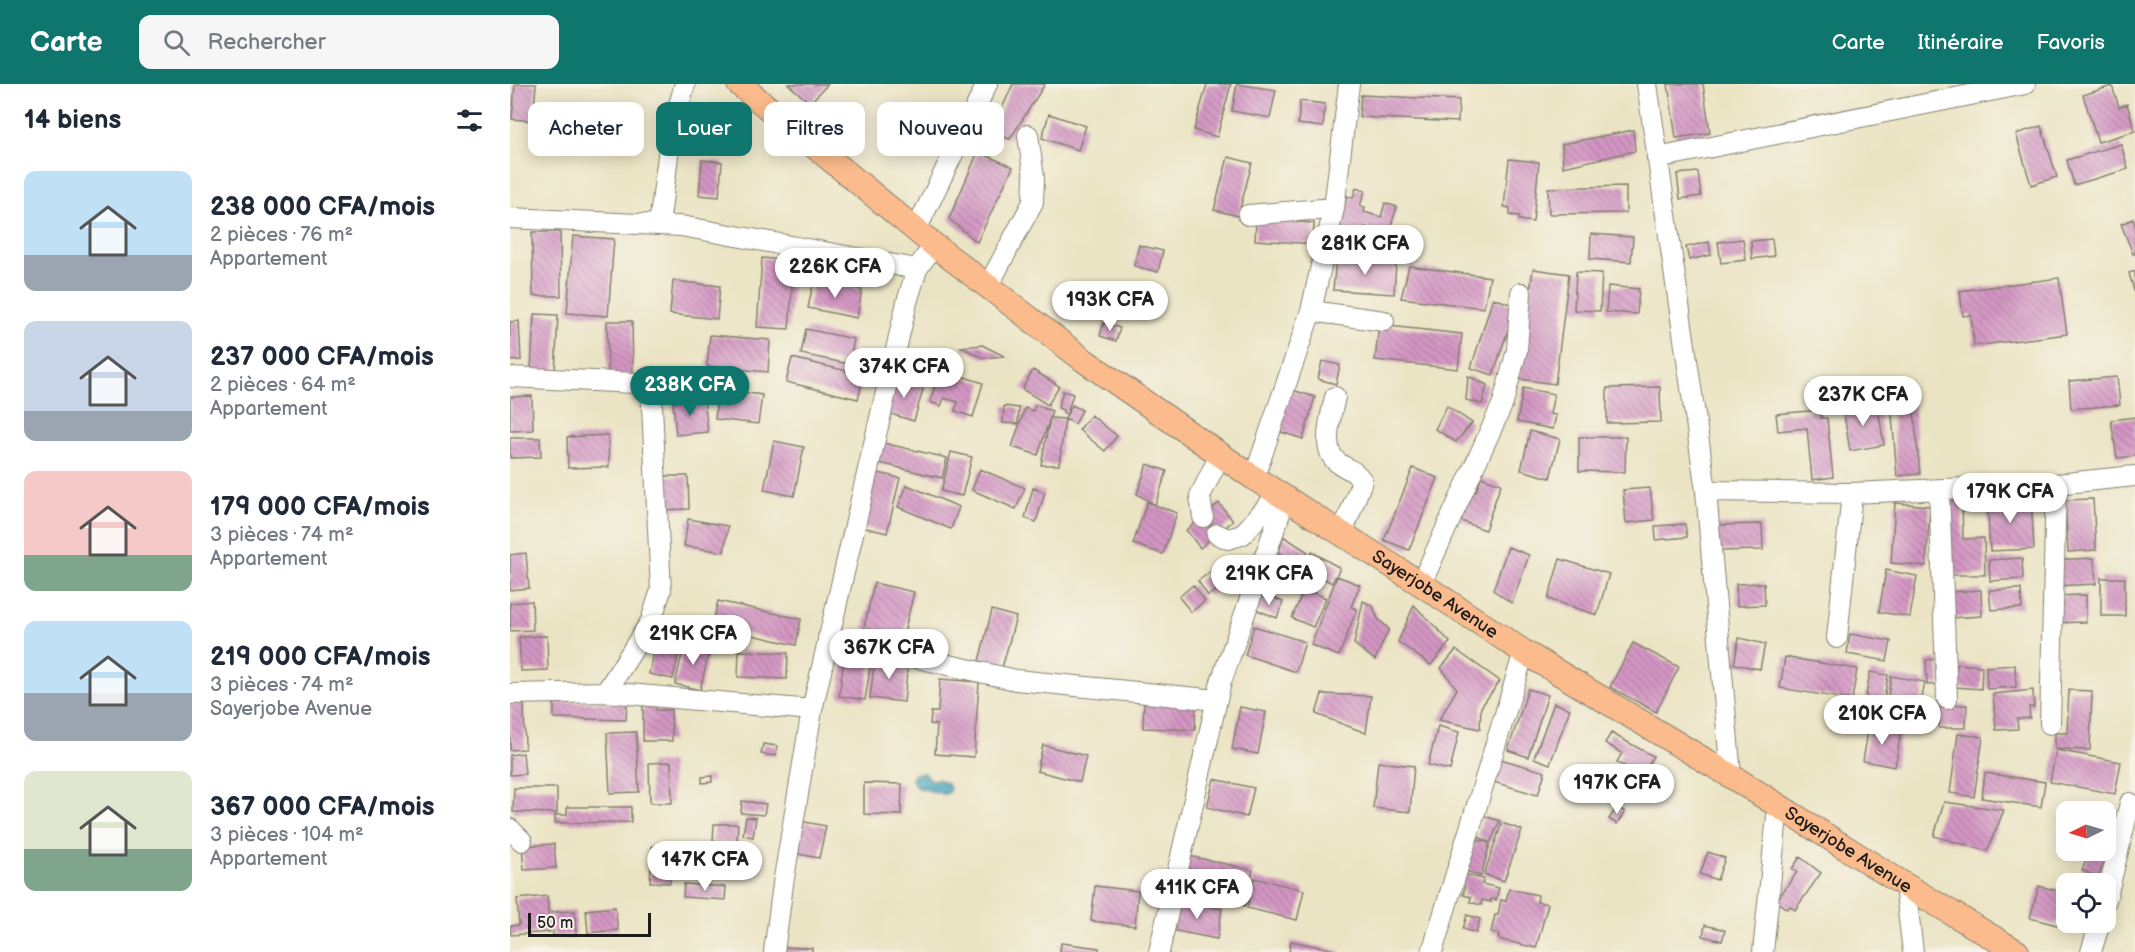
<!DOCTYPE html>
<html lang="fr">
<meta charset="utf-8">
<style>
:root{--surface:#fff;--page:#f6f6f7;--text:#1f2937;--muted:#747a83;--accent:#0f766e}
body{margin:0;font-family:"Balsamiq Sans",sans-serif;background:var(--page);color:var(--text);height:100vh;display:flex;flex-direction:column;font-size:22px;white-space:nowrap}
*{box-sizing:border-box;margin:0}
p{font-size:20px;color:var(--muted)}
.icon{flex:none;width:33px;height:33px;fill:none;stroke:currentColor;stroke-width:2;stroke-linecap:round;stroke-linejoin:round}
.map{position:relative;flex:1;overflow:hidden}
.drawer{display:flex;flex-direction:column;background:var(--surface);width:510px}
.drawer>*{flex:none}
.banner{position:absolute;left:18px;top:18px;width:570px;height:54px;display:flex;gap:12px}
.needle{width:39px;rotate:265deg}
.fabs{position:absolute;left:1546px;top:717px;display:grid;gap:12px}
.fabs a{display:grid;place-items:center;width:60px;height:60px;border-radius:12px;background:var(--surface);box-shadow:0 3px 15px #0003;font-size:30px}
.scale{position:absolute;left:18px;bottom:15px;width:123px;box-sizing:border-box;padding-left:6px;border:3px solid #1c1c1c;border-top:0;font-size:16px;line-height:21px;white-space:nowrap;color:#1c1c1c;-webkit-text-stroke:4px #f7f3e8;paint-order:stroke}
.price{position:absolute;translate:-50% -51px;padding:0 14px;border-radius:21px;background:#fff;color:#222;font-size:20px;line-height:39px;filter:drop-shadow(0 2px 3px #0008)}
.price::after{content:'';position:absolute;left:50%;top:36px;width:18px;height:14px;margin-left:-9px;background:inherit;clip-path:polygon(0 0,100% 0,50% 100%)}
.price.on{background:var(--accent);color:#fff}
ul{padding:0;list-style:none}
li{display:flex;align-items:center;gap:18px;height:150px;padding:0 24px}
li span{display:grid;place-items:center;flex:none;width:168px;height:120px;border-radius:12px;color:#555}
li>.icon{margin-inline-start:auto}
span .icon{width:72px;height:72px;fill:#fffc;stroke-width:1}
li b{font-size:26px}
h2{display:flex;justify-content:space-between;align-items:center;height:72px;padding:0 24px;font-size:26px}
.tag{padding:0 21px;border-radius:12px;background:var(--surface);box-shadow:0 3px 15px #0003;font-size:21px;line-height:54px}
.tag.on{background:var(--accent);color:#fff}
header{display:flex;align-items:center;gap:36px;box-sizing:border-box;height:84px;padding:0 30px;background:var(--accent);color:#fff}
header strong{font-size:28px}
nav{display:flex;gap:33px;margin-inline-start:auto;font-size:21px}
.search{width:420px;height:54px;background:var(--page);display:flex;align-items:center;gap:15px;box-sizing:border-box;padding:0 21px;border-radius:12px;color:var(--muted);font-size:22px}
main{display:flex;flex:1;min-height:0}
.map>svg:first-child{display:block}
.water{fill:url(#water-rules);stroke:#2e626e;stroke-width:1.5}
.building{fill:url(#building-back-hatch)}
.lines{fill:none;stroke-linecap:round;stroke-linejoin:round}
.minor-casing{stroke:#848070;stroke-width:22}
.major-casing{stroke:#848070;stroke-width:26}
.minor{stroke:#fff;stroke-width:20}
.major{stroke:#fbbb8c;stroke-width:24}
.labels{text-anchor:middle;dominant-baseline:central;stroke-width:6;stroke-linejoin:round;paint-order:stroke}
.street-label{font-size:18px;fill:#1c1c1c;stroke:#f7f3e8}
</style>
<header>
<strong>Carte</strong>
<div class="search"><svg class="icon" aria-label="search" viewBox="0 0 24 24"><circle cx="10" cy="10" r="6"/><path d="M15 15l6 6"/></svg>Rechercher</div>
<nav><a>Carte</a><a>Itinéraire</a><a>Favoris</a></nav>
</header>
<main>
<section class="drawer">
<h2>14 biens<svg class="icon" aria-label="filters" viewBox="0 0 24 24"><path d="M4 7h16M4 17h16"/><circle cx="9" cy="7" r="2"/><circle cx="15" cy="17" r="2"/></svg></h2>
<ul>
<li><span style="background:linear-gradient(#bfe0f5 70%,#9aa5b1 0)"><svg class="icon" aria-label="home" viewBox="0 0 24 24"><path d="M3 11l9-7 9 7M6 9v11h12V9"/></svg></span><div><b>238 000 CFA/mois</b><p>2 pièces · 76 m²</p><p>Appartement</p></div></li>
<li><span style="background:linear-gradient(#c9d6e8 75%,#9aa5b1 0)"><svg class="icon" aria-label="home" viewBox="0 0 24 24"><path d="M3 11l9-7 9 7M6 9v11h12V9"/></svg></span><div><b>237 000 CFA/mois</b><p>2 pièces · 64 m²</p><p>Appartement</p></div></li>
<li><span style="background:linear-gradient(#f6c9c9 70%,#7fa58c 0)"><svg class="icon" aria-label="home" viewBox="0 0 24 24"><path d="M3 11l9-7 9 7M6 9v11h12V9"/></svg></span><div><b>179 000 CFA/mois</b><p>3 pièces · 74 m²</p><p>Appartement</p></div></li>
<li><span style="background:linear-gradient(#bfe0f5 60%,#9aa5b1 0)"><svg class="icon" aria-label="home" viewBox="0 0 24 24"><path d="M3 11l9-7 9 7M6 9v11h12V9"/></svg></span><div><b>219 000 CFA/mois</b><p>3 pièces · 74 m²</p><p>Sayerjobe Avenue</p></div></li>
<li><span style="background:linear-gradient(#dfe7d0 65%,#7fa58c 0)"><svg class="icon" aria-label="home" viewBox="0 0 24 24"><path d="M3 11l9-7 9 7M6 9v11h12V9"/></svg></span><div><b>367 000 CFA/mois</b><p>3 pièces · 104 m²</p><p>Appartement</p></div></li>
</ul>
</section>
<div class="map">
<svg width="1625" height="868" viewBox="0 0 1625 868">
<defs>
<pattern id="water-rules" width="6" height="5" patternUnits="userSpaceOnUse" patternTransform="scale(1.5)"><rect width="6" height="5" fill="#40a7c1"/><path d="M0 2.5h6" fill="none" stroke="#35879c"/></pattern>
<pattern id="building-back-hatch" width="6" height="6" patternUnits="userSpaceOnUse" patternTransform="scale(1.5)"><rect width="6" height="6" fill="#d496c4"/><path d="M-1 5l2 2M0 0l6 6M5-1l2 2" fill="none" stroke="#ab7a9e"/></pattern>
</defs>
<rect width="100%" height="100%" fill="#f7f3e8"/>
<filter id="ink" filterUnits="userSpaceOnUse"><feTurbulence type="fractalNoise" baseFrequency=".0167" numOctaves="2"/><feDisplacementMap in="SourceGraphic" scale="12" xChannelSelector="R" yChannelSelector="G"/><feConvolveMatrix kernelMatrix="1 2 1 2 8 2 1 2 1" color-interpolation-filters="sRGB"/></filter>
<filter id="wash" filterUnits="userSpaceOnUse"><feTurbulence type="fractalNoise" baseFrequency=".008" numOctaves="4" result="noise"/><feDisplacementMap in="SourceGraphic" scale="24" xChannelSelector="R" yChannelSelector="G"/><feGaussianBlur stdDeviation="1.35" result="paint"/><feColorMatrix in="noise" values="0 0 0 0 0 0 0 0 0 0 0 0 0 0 0 0 0 1.4 0 .05"/><feComposite in="paint" operator="in"/></filter>
<g filter="url(#wash)">
<rect width="100%" height="100%" fill="#ebe4c4"/>
<path class="water" d="M 414,689 L 421,696 L 428,695 L 438,700 L 440,705 L 438,709 L 433,710 L 406,703 L 402,695 L 405,690 Z"/>
<g id="blocks">
<path class="building" d="M 5,0 L 26,0 L 23,37 L 2,35 Z
M 278,0 L 318,0 L 300,19 Z
M 503,0 L 535,0 L 500,55 L 481,49 Z
M 697,0 L 721,0 L 707,53 L 684,46 Z
M 727,0 L 766,6 L 760,34 L 722,27 Z
M 1158,0 L 1193,0 L 1200,49 L 1166,54 Z
M 1602,2 L 1609,23 L 1617,20 L 1625,47 L 1588,58 L 1573,11 Z
M 851,11 L 949,16 L 948,38 L 849,33 Z
M 790,17 L 815,20 L 813,43 L 788,40 Z
M 539,30 L 576,42 L 568,66 L 532,54 Z
M 1531,42 L 1547,93 L 1521,101 L 1506,50 Z
M 1123,46 L 1125,67 L 1053,83 L 1052,60 Z
M 1611,60 L 1618,85 L 1564,101 L 1557,76 Z
M 468,68 L 503,83 L 467,158 L 439,135 Z
M 718,73 L 742,79 L 728,132 L 704,126 Z
M 999,75 L 1029,78 L 1023,138 L 1009,136 L 1009,132 L 1000,131 L 1000,124 L 994,123 Z
M 192,76 L 212,78 L 209,113 L 189,111 Z
M 1188,88 L 1191,112 L 1170,115 L 1167,90 Z
M 1116,102 L 1116,129 L 1039,130 L 1038,104 Z
M 846,104 L 855,107 L 850,122 L 855,123 L 854,128 L 871,133 L 875,119 L 887,123 L 878,151 L 855,143 L 852,153 L 826,144 L 837,112 L 843,114 Z
M 746,135 L 804,139 L 803,160 L 745,156 Z
M 1623,135 L 1625,141 L 1625,170 L 1623,170 L 1611,140 Z
M 22,148 L 50,148 L 51,212 L 23,212 Z
M 1081,150 L 1123,153 L 1121,178 L 1080,175 Z
M 63,152 L 104,155 L 98,232 L 57,229 Z
M 1233,155 L 1236,176 L 1211,179 L 1208,158 Z
M 1262,155 L 1264,172 L 1242,175 L 1241,157 Z
M 1199,158 L 1201,171 L 1179,176 L 1176,163 Z
M 629,161 L 653,167 L 648,188 L 624,182 Z
M 252,174 L 284,177 L 279,245 L 247,243 Z
M 826,174 L 886,179 L 884,210 L 823,206 Z
M 899,182 L 980,193 L 974,224 L 891,214 Z
M 1023,185 L 1059,190 L 1045,300 L 1009,295 Z
M 1625,187 L 1625,207 L 1624,207 L 1619,189 Z
M 1066,188 L 1092,189 L 1090,227 L 1064,226 Z
M 1549,194 L 1557,250 L 1464,262 L 1461,231 L 1453,232 L 1450,207 Z
M 304,196 L 352,206 L 347,234 L 298,224 Z
M 163,197 L 210,202 L 207,235 L 160,230 Z
M 1098,202 L 1129,205 L 1127,230 L 1096,228 Z
M 983,214 L 1006,222 L 983,291 L 961,284 Z
M 24,230 L 48,231 L 45,288 L 21,286 Z
M 9,237 L 11,276 L 0,277 L 0,238 Z
M 97,237 L 122,237 L 123,291 L 98,292 Z
M 594,239 L 610,244 L 606,257 L 590,252 Z
M 869,241 L 952,250 L 948,285 L 865,276 Z
M 296,245 L 344,255 L 339,280 L 291,270 Z
M 200,251 L 260,256 L 258,288 L 197,282 Z
M 472,261 L 494,272 L 473,274 L 451,263 Z
M 282,274 L 354,291 L 348,315 L 276,298 Z
M 812,277 L 830,281 L 826,300 L 808,295 Z
M 430,285 L 473,299 L 463,333 L 445,327 L 448,318 L 434,314 L 431,322 L 420,318 Z
M 523,286 L 549,302 L 538,321 L 512,305 Z
M 958,292 L 977,301 L 972,320 L 956,316 Z
M 384,293 L 414,302 L 404,337 L 374,328 Z
M 1607,293 L 1610,321 L 1561,325 L 1559,297 Z
M 1150,303 L 1151,338 L 1097,339 L 1097,304 Z
M 1013,304 L 1044,310 L 1040,330 L 1046,331 L 1043,345 L 1007,338 Z
M 208,305 L 252,311 L 248,340 L 205,335 Z
M 779,305 L 805,313 L 793,355 L 768,347 Z
M 553,307 L 563,310 L 557,330 L 553,329 L 553,326 L 548,324 Z
M 22,312 L 23,346 L 0,347 L 0,313 Z
M 194,315 L 198,348 L 166,351 L 163,318 Z
M 1403,317 L 1410,390 L 1387,392 L 1381,319 Z
M 1367,319 L 1374,361 L 1340,367 L 1333,324 Z
M 525,321 L 542,327 L 540,334 L 555,335 L 549,381 L 531,381 L 540,334 L 528,371 L 502,363 L 515,324 L 523,327 Z
M 562,321 L 572,326 L 565,340 L 555,335 Z
M 494,322 L 509,324 L 508,340 L 493,339 Z
M 937,322 L 962,339 L 946,358 L 925,345 Z
M 1310,326 L 1311,334 L 1317,334 L 1323,393 L 1302,396 L 1297,344 L 1268,347 L 1266,330 Z
M 581,331 L 607,352 L 595,367 L 569,346 Z
M 1625,333 L 1625,372 L 1607,374 L 1601,336 Z
M 1020,347 L 1050,355 L 1040,394 L 1011,386 Z
M 98,351 L 99,383 L 58,384 L 57,353 Z
M 1069,353 L 1116,353 L 1115,388 L 1069,387 Z
M 0,354 L 30,354 L 31,373 L 0,374 Z
M 264,357 L 294,363 L 284,412 L 254,406 Z
M 365,357 L 437,374 L 432,394 L 361,377 Z
M 441,368 L 462,373 L 452,412 L 431,407 Z
M 637,380 L 657,387 L 645,421 L 627,410 Z
M 903,384 L 928,394 L 899,466 L 874,456 Z
M 470,385 L 515,404 L 506,425 L 462,406 Z
M 364,388 L 390,394 L 377,449 L 352,443 Z
M 151,392 L 178,392 L 179,425 L 152,426 Z
M 971,393 L 991,400 L 975,446 L 946,435 L 956,405 L 966,408 Z
M 397,401 L 449,423 L 441,445 L 388,423 Z
M 523,404 L 535,408 L 526,438 L 515,434 Z
M 1140,404 L 1144,436 L 1116,439 L 1113,406 Z
M 1521,412 L 1524,465 L 1480,467 L 1477,414 Z
M 1583,415 L 1586,466 L 1558,468 L 1555,416 Z
M 1452,416 L 1453,455 L 1474,454 L 1475,491 L 1434,491 L 1433,417 Z
M 637,418 L 667,429 L 653,470 L 623,460 Z
M 709,419 L 723,437 L 690,464 L 676,446 Z
M 1385,419 L 1420,422 L 1416,482 L 1381,479 Z
M 178,435 L 218,442 L 214,468 L 174,462 Z
M 1175,440 L 1177,453 L 1146,456 L 1145,442 Z
M 1252,440 L 1253,466 L 1206,467 L 1205,441 Z
M 773,452 L 798,468 L 789,482 L 769,469 Z
M 998,463 L 1019,471 L 1002,519 L 983,506 Z
M 802,468 L 830,484 L 822,499 L 793,484 Z
M 16,469 L 19,504 L 0,506 L 0,471 Z
M 765,471 L 782,478 L 771,510 L 754,504 Z
M 719,474 L 730,489 L 698,512 L 688,497 Z
M 1512,474 L 1513,495 L 1480,497 L 1479,476 Z
M 1584,474 L 1586,500 L 1545,502 L 1543,476 Z
M 1050,475 L 1099,490 L 1087,531 L 1038,515 Z
M 1376,486 L 1407,492 L 1400,533 L 1369,528 Z
M 827,492 L 850,501 L 841,523 L 847,525 L 829,572 L 801,561 Z
M 1591,494 L 1615,494 L 1615,532 L 1591,532 Z
M 364,499 L 404,508 L 393,553 L 354,544 Z
M 1254,499 L 1255,521 L 1227,522 L 1226,500 Z
M 683,501 L 695,517 L 681,528 L 669,513 Z
M 794,505 L 816,514 L 803,543 L 782,534 Z
M 1511,505 L 1512,524 L 1481,526 L 1479,506 Z
M 1471,506 L 1472,532 L 1440,534 L 1438,508 Z
M 752,509 L 773,518 L 767,534 L 745,525 Z
M 1576,511 L 1576,538 L 1541,539 L 1540,512 Z
M 22,517 L 23,546 L 0,547 L 0,519 Z
M 208,517 L 291,535 L 286,561 L 202,542 Z
M 853,517 L 863,522 L 868,535 L 879,545 L 865,576 L 844,560 Z
M 904,521 L 940,558 L 921,581 L 888,558 Z
M 482,526 L 506,533 L 492,584 L 469,577 Z
M 744,542 L 795,558 L 786,588 L 735,571 Z
M 1340,550 L 1381,557 L 1377,577 L 1337,570 Z
M 37,552 L 38,586 L 11,587 L 9,553 Z
M 146,552 L 171,558 L 163,595 L 139,590 Z
M 1229,554 L 1255,560 L 1250,585 L 1224,580 Z
M 175,558 L 200,564 L 190,606 L 165,600 Z
M 1123,559 L 1169,583 L 1146,628 L 1100,603 Z
M 946,566 L 990,597 L 971,623 L 970,645 L 929,636 L 947,605 L 931,584 Z
M 229,567 L 278,569 L 277,595 L 228,593 Z
M 1275,573 L 1347,585 L 1342,616 L 1270,604 Z
M 334,574 L 361,578 L 355,616 L 329,612 Z
M 365,575 L 398,578 L 394,618 L 360,614 Z
M 1428,575 L 1430,600 L 1417,601 L 1416,576 Z
M 1447,580 L 1472,582 L 1471,605 L 1445,603 Z
M 1505,581 L 1506,603 L 1477,605 L 1476,583 Z
M 1360,588 L 1378,591 L 1373,621 L 1355,618 Z
M 1381,592 L 1415,598 L 1411,619 L 1378,613 Z
M 430,595 L 469,598 L 464,673 L 425,670 L 427,641 L 420,640 L 421,628 L 428,628 Z
M 1018,605 L 1038,611 L 1018,673 L 998,666 Z
M 1523,606 L 1524,623 L 1519,623 L 1520,634 L 1507,635 L 1508,645 L 1486,646 L 1483,610 Z
M 1559,606 L 1582,607 L 1580,666 L 1545,665 L 1545,649 L 1557,649 Z
M 812,610 L 861,612 L 856,649 L 806,630 Z
M 634,616 L 686,618 L 685,646 L 633,644 Z
M 44,617 L 117,619 L 116,636 L 44,634 Z
M 146,617 L 146,626 L 161,626 L 162,657 L 133,657 L 133,618 Z
M 14,619 L 15,665 L 0,666 L 0,620 Z
M 1044,619 L 1060,625 L 1040,680 L 1024,674 Z
M 1430,620 L 1457,621 L 1456,644 L 1429,644 Z
M 730,623 L 756,628 L 748,670 L 722,665 Z
M 1390,625 L 1409,626 L 1407,638 L 1389,636 Z
M 928,642 L 949,648 L 940,686 L 918,681 Z
M 1359,642 L 1391,647 L 1385,683 L 1353,677 Z
M 126,648 L 129,708 L 100,709 L 97,649 Z
M 1101,649 L 1143,672 L 1128,699 L 1112,690 L 1116,683 L 1107,678 L 1112,669 L 1095,659 Z
M 1448,650 L 1473,653 L 1464,713 L 1440,709 Z
M 253,660 L 267,662 L 266,672 L 251,670 Z
M 533,661 L 576,672 L 570,698 L 527,687 Z
M 1546,666 L 1611,678 L 1605,710 L 1540,698 Z
M 13,669 L 15,690 L 0,691 L 0,671 Z
M 987,674 L 1035,688 L 1028,711 L 980,697 Z
M 161,678 L 162,719 L 140,719 L 139,679 Z
M 868,678 L 904,682 L 900,728 L 863,724 Z
M 1108,689 L 1117,696 L 1110,715 L 1093,709 Z
M 1475,689 L 1535,698 L 1531,723 L 1472,714 Z
M 202,692 L 202,698 L 192,699 L 192,693 Z
M 704,695 L 744,704 L 737,733 L 697,723 Z
M 354,699 L 392,700 L 391,731 L 354,730 Z
M 4,704 L 47,704 L 47,729 L 3,728 Z
M 232,717 L 256,720 L 254,731 L 231,729 Z
M 1434,718 L 1494,726 L 1477,767 L 1424,752 Z
M 57,723 L 121,723 L 121,738 L 45,739 L 45,731 L 57,731 Z
M 1107,723 L 1115,728 L 1107,740 L 1099,735 Z
M 974,732 L 990,737 L 980,759 L 967,752 Z
M 236,733 L 246,734 L 243,753 L 233,751 Z
M 285,736 L 316,742 L 309,774 L 278,768 Z
M 992,739 L 1012,746 L 994,797 L 974,790 Z
M 204,740 L 228,740 L 227,758 L 203,758 Z
M 961,754 L 980,759 L 971,792 L 952,786 Z
M 44,760 L 46,784 L 14,786 L 12,762 Z
M 142,762 L 161,763 L 160,799 L 140,798 Z
M 1596,764 L 1600,764 L 1588,793 L 1572,786 L 1581,766 L 1596,766 Z
M 1198,768 L 1215,774 L 1207,796 L 1190,790 Z
M 679,772 L 743,786 L 735,822 L 670,807 Z
M 1290,773 L 1311,789 L 1285,826 L 1280,822 L 1277,825 L 1266,817 L 1287,788 L 1282,785 Z
M 953,790 L 974,795 L 972,800 L 989,804 L 986,816 L 981,815 L 981,818 L 972,816 L 971,821 L 960,818 L 961,813 L 953,811 L 955,803 L 950,802 Z
M 744,794 L 794,806 L 787,836 L 737,824 Z
M 174,800 L 216,803 L 215,816 L 173,813 Z
M 585,802 L 628,807 L 625,842 L 581,837 Z
M 1529,802 L 1557,809 L 1547,841 L 1520,834 Z
M 999,805 L 1028,811 L 1027,818 L 1038,820 L 1026,864 L 988,855 L 989,850 L 981,848 L 985,831 L 988,831 L 991,816 L 996,817 Z
M 37,812 L 40,848 L 1,851 L 0,842 L 9,841 L 7,815 Z
M 667,816 L 712,825 L 707,855 L 661,846 Z
M 105,823 L 108,846 L 78,849 L 76,826 Z
M 65,827 L 66,851 L 43,852 L 42,828 Z
M 957,831 L 970,835 L 966,849 L 953,845 Z
M 1195,841 L 1215,846 L 1212,857 L 1193,852 Z
M 781,857 L 831,867 L 831,868 L 779,868 Z
M 551,859 L 589,864 L 589,868 L 550,868 Z
M 267,863 L 302,864 L 302,868 L 267,868 Z"/>
</g>
</g>
<g filter="url(#ink)">
<use href="#blocks" fill-opacity="0" stroke="#848070" stroke-width="1.5"/>
<g class="lines">
<defs>
<path id="minor" d="M 1137,0 L 1196,407 L 1221,692
M 1147,74 L 1515,0
M 738,131 L 824,124
M 0,134 L 171,142 L 407,185
M 149,141 L 161,49 L 175,0
M 406,146 L 477,0
M 478,202 L 523,118 L 524,94 L 518,51
M 801,227 L 874,237
M 0,293 L 187,302
M 825,313 C 821,332 809,368 830,380 C 839,386 846,387 852,397 L 832,450
M 744,394 L 801,227 L 824,124 L 839,0
M 1429,405 L 1437,615
M 1196,407 L 1342,409 L 1546,400 L 1625,392
M 693,433 L 690,412 L 710,371
M 707,450 L 718,455 L 732,451 L 768,410
M 911,500 L 993,319 L 1007,266 L 1011,209
M 318,554 L 506,596 L 707,616
M 1327,554 L 1342,409
M 96,608 L 141,537 L 151,506 L 141,301
M 0,610 L 96,608 L 302,626
M 1540,640 L 1546,400
M 0,745 L 12,757
M 1395,801 L 1403,868
M 1596,816 L 1620,719
M 264,868 L 273,800 L 302,626 L 397,218 L 407,185 L 424,161
M 649,868 L 711,598 L 775,415
M 922,868 L 1014,568
M 1253,868 L 1268,722
M 1581,868 L 1590,838"/>
<g id="major">
<path id="s1" d="M 229,0 L 424,161 L 575,277 L 744,394 L 911,500 L 1014,568 L 1221,692 L 1395,801 L 1507,868"/>
</g>
</defs>
<use href="#minor" class="minor-casing"/>
<use href="#major" class="major-casing"/>
<use href="#minor" class="minor"/>
<use href="#major" class="major"/>
</g>
</g>
<g class="labels">
<g class="street-label">
<text stroke="none"><textPath href="#s1" startOffset="864">Sayerjobe Avenue</textPath></text>
<text stroke="none"><textPath href="#s1" startOffset="1350">Sayerjobe Avenue</textPath></text>
</g>
</g>
</svg>
<div class="fabs">
<a><svg class="needle" viewBox="-14 -14 28 28"><path d="M0-13l5 13h-10z" fill="#e53935"/><path d="M0 13l5-13h-10z" fill="#747a83"/></svg></a>
<a><svg class="icon" aria-label="locate" viewBox="0 0 24 24"><circle cx="12" cy="12" r="6"/><path d="M12 2v4M12 18v4M2 12h4M18 12h4"/></svg></a>
</div>
<div class="scale">50 m</div>
<b class="price" style="left:855px;top:192px">281K CFA</b>
<b class="price" style="left:325px;top:215px">226K CFA</b>
<b class="price" style="left:600px;top:248px">193K CFA</b>
<b class="price" style="left:394px;top:315px">374K CFA</b>
<b class="price on" style="left:180px;top:333px">238K CFA</b>
<b class="price" style="left:1353px;top:343px">237K CFA</b>
<b class="price" style="left:1500px;top:440px">179K CFA</b>
<b class="price" style="left:759px;top:522px">219K CFA</b>
<b class="price" style="left:183px;top:582px">219K CFA</b>
<b class="price" style="left:379px;top:596px">367K CFA</b>
<b class="price" style="left:1372px;top:662px">210K CFA</b>
<b class="price" style="left:1107px;top:731px">197K CFA</b>
<b class="price" style="left:195px;top:808px">147K CFA</b>
<b class="price" style="left:687px;top:836px">411K CFA</b>
<div class="banner">
<a class="tag">Acheter</a>
<a class="tag on">Louer</a>
<a class="tag">Filtres</a>
<a class="tag">Nouveau</a>
</div>
</div>
</main>
